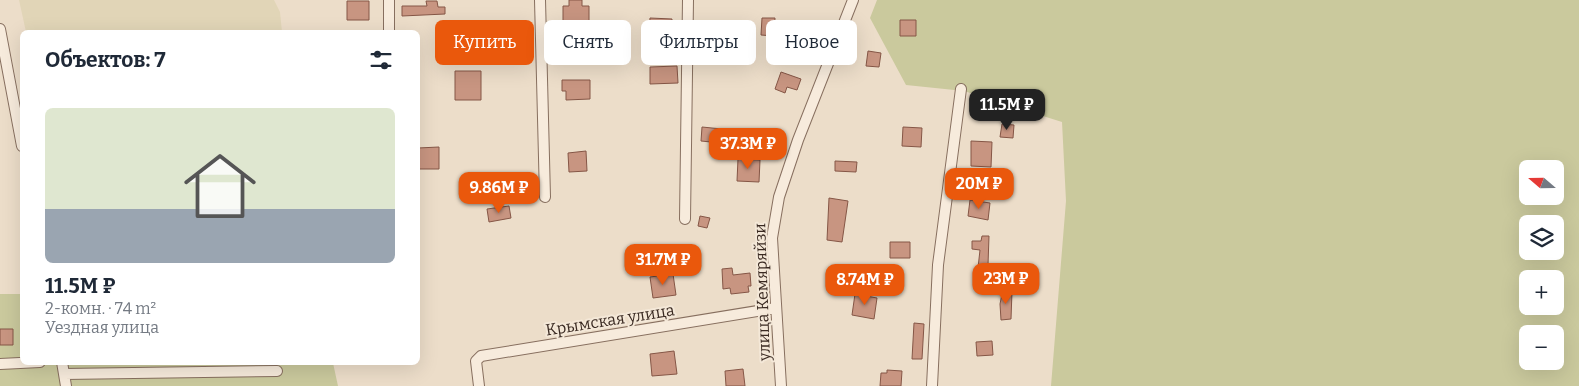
<!DOCTYPE html>
<html lang="ru">
<meta charset="utf-8">
<style>
:root{--surface:#fff;--page:#f2f2f3;--text:#1f2937;--muted:#747a83;--line:#e0e1e3;--accent:#ea580c}
body{margin:0;font-family:Bitter,serif;background:var(--page);color:var(--text);height:100vh;display:flex;flex-direction:column;font-size:19px;white-space:nowrap}
*{box-sizing:border-box;margin:0}
p{font-size:16px;color:var(--muted)}
.icon{flex:none;width:28px;height:28px;fill:none;stroke:currentColor;stroke-width:2;stroke-linecap:round;stroke-linejoin:round}
.map{position:relative;flex:1;overflow:hidden}
.details{position:absolute;left:20px;top:30px;width:400px;height:335px;display:flex;flex-direction:column;background:var(--surface);border-radius:8px;box-shadow:0 5px 20px #0002}
.details>*{flex:none}
.guide{position:absolute;left:435px;top:20px;width:475px;height:45px;display:flex;gap:10px}
.needle{width:32px;rotate:290deg}
.buttons{position:absolute;left:1519px;top:160px;display:grid;gap:10px}
.buttons a{display:grid;place-items:center;width:45px;height:45px;border-radius:8px;background:var(--surface);box-shadow:0 5px 20px #0002;font-size:25px}
.price{position:absolute;translate:-50% -42px;padding:0 11px;border-radius:10px;background:var(--accent);color:#fff;font-size:16px;line-height:32px;filter:drop-shadow(0 1px 2px #0008)}
.price::after{content:'';position:absolute;left:50%;top:30px;width:15px;height:11px;margin-left:-8px;background:inherit;clip-path:polygon(0 0,100% 0,50% 100%)}
.price.active{background:#222;color:#fff}
ul{padding:0;list-style:none}
li{display:grid;align-content:center;gap:10px;height:265px;padding:0 25px}
li+li{border-top:1px solid var(--line)}
li span{display:grid;place-items:center;height:155px;border-radius:8px;color:#555}
li>.icon{margin-inline-start:auto}
span .icon{width:90px;height:90px;fill:#fffc;stroke-width:1}
li b{font-size:21px}
h2{display:flex;justify-content:space-between;align-items:center;height:60px;padding:0 25px;font-size:21px}
.chip{padding:0 18px;border-radius:8px;background:var(--surface);box-shadow:0 5px 20px #0002;font-size:18px;line-height:45px}
.chip.active{background:var(--accent);color:#fff}
.map>svg:first-child{display:block}
.farmland{fill:#e1d5b7}
.green{fill:#cac99d;fill-rule:evenodd}
.building{fill:#c89581;stroke:#855646}
.lines{fill:none;stroke-linecap:round;stroke-linejoin:round}
.street-casing{stroke:#876f5f;stroke-width:12}
.street{stroke:#f7ebdc;stroke-width:10}
.labels{text-anchor:middle;dominant-baseline:central;stroke-width:4;stroke-linejoin:round;paint-order:stroke}
.street-label{font-size:16px;fill:#392921;stroke:#f4e8d8}
</style>
<div class="map">
<svg width="1579" height="386" viewBox="0 0 1579 386">
<rect width="100%" height="100%" fill="#ecddc9"/>
<path class="farmland" d="M 19,0 L 274,0 L 280,12 L 282,32 L 26,32 Z"/>
<path class="green" d="M 877,0 L 1579,0 L 1579,386 L 1051,386 L 1066,201 L 1062,122 L 964,91 L 906,85 L 870,18 ZM 1528,169 L 1555,169 L 1555,196 L 1528,196 ZM 1528,224 L 1555,224 L 1555,251 L 1528,251 ZM 1528,279 L 1555,279 L 1555,306 L 1528,306 ZM 1528,334 L 1555,334 L 1555,361 L 1528,361 Z
M 0,294 L 22,294 L 22,362 L 333,363 L 338,386 L 0,386 Z"/>
<path class="building" d="M 569,0 L 582,0 L 582,6 L 589,6 L 589,36 L 563,37 L 563,6 L 569,6 Z
M 347,1 L 369,1 L 369,20 L 347,20 Z
M 426,1 L 437,1 L 438,7 L 445,7 L 445,14 L 402,16 L 402,6 L 427,6 Z
M 650,18 L 672,19 L 671,35 L 649,34 Z
M 762,18 L 775,18 L 774,36 L 761,35 Z
M 900,20 L 916,20 L 916,36 L 900,36 Z
M 807,22 L 826,24 L 825,35 L 806,33 Z
M 721,27 L 746,28 L 745,43 L 720,41 Z
M 551,33 L 563,33 L 563,49 L 551,49 Z
M 788,43 L 807,45 L 805,63 L 787,61 Z
M 868,51 L 881,53 L 879,67 L 866,66 Z
M 677,66 L 678,83 L 650,84 L 650,67 Z
M 455,71 L 481,71 L 481,100 L 455,100 Z
M 781,72 L 801,79 L 797,90 L 787,87 L 785,93 L 775,89 Z
M 562,80 L 590,80 L 590,99 L 566,100 L 566,91 L 562,91 Z
M 1002,124 L 1014,125 L 1013,138 L 1000,137 Z
M 702,127 L 722,129 L 721,143 L 701,141 Z
M 903,127 L 922,128 L 921,147 L 902,146 Z
M 971,141 L 992,142 L 991,167 L 971,166 Z
M 439,147 L 439,169 L 418,169 L 418,148 Z
M 586,151 L 587,171 L 569,172 L 568,153 Z
M 738,159 L 760,160 L 759,182 L 737,181 Z
M 835,161 L 857,162 L 856,172 L 835,171 Z
M 1001,181 L 1011,182 L 1009,192 L 1000,190 Z
M 829,198 L 848,201 L 842,242 L 827,240 Z
M 970,200 L 990,203 L 988,220 L 968,216 Z
M 509,206 L 511,218 L 489,222 L 487,209 Z
M 700,216 L 710,218 L 707,228 L 698,226 Z
M 982,236 L 989,236 L 988,265 L 993,266 L 992,279 L 977,277 L 980,250 L 972,249 L 972,241 L 981,241 Z
M 890,242 L 910,242 L 910,258 L 890,258 Z
M 732,268 L 733,275 L 750,273 L 751,286 L 748,286 L 749,292 L 731,294 L 730,288 L 723,289 L 722,269 Z
M 673,274 L 676,295 L 653,298 L 650,277 Z
M 1003,289 L 1012,291 L 1011,319 L 1001,320 L 1000,304 Z
M 855,294 L 877,298 L 874,319 L 852,315 Z
M 914,323 L 924,324 L 922,359 L 912,359 Z
M 0,329 L 13,329 L 13,345 L 0,345 Z
M 992,341 L 993,355 L 977,356 L 976,342 Z
M 674,351 L 677,374 L 652,376 L 650,354 Z
M 743,369 L 745,386 L 726,386 L 725,371 Z
M 887,370 L 902,371 L 901,386 L 880,386 L 881,373 L 887,373 Z"/>
<g class="lines">
<defs>
<path id="street" d="M 540,0 L 545,197
M 0,29 L 22,146
M 389,32 L 389,0
M 685,219 L 688,0
M 62,362 L 66,386
M 0,364 L 40,362
M 64,374 L 277,371
M 479,386 L 476,361 L 481,356 L 776,308
M 781,386 L 772,238 L 779,197 L 798,140 L 853,0
M 932,386 L 938,265 L 961,89"/>
</defs>
<use href="#street" class="street-casing"/>
<use href="#street" class="street"/>
</g>
<g class="labels">
<g class="street-label">
<text transform="translate(762 292) rotate(-92)">улица Кемяряйзи</text>
<text transform="translate(610 320) rotate(-9)">Крымская улица</text>
</g>
</g>
</svg>
<div class="buttons">
<a><svg class="needle" viewBox="-14 -14 28 28"><path d="M0-13l5 13h-10z" fill="#e53935"/><path d="M0 13l5-13h-10z" fill="#747a83"/></svg></a>
<a><svg class="icon" aria-label="layers" viewBox="0 0 24 24"><path d="M12 4l9 5-9 5-9-5zM3 14l9 5 9-5"/></svg></a>
<a>+</a>
<a>−</a>
</div>
<b class="price active" style="left:1007px;top:131px">11.5M ₽</b>
<b class="price" style="left:748px;top:170px">37.3M ₽</b>
<b class="price" style="left:979px;top:210px">20M ₽</b>
<b class="price" style="left:499px;top:214px">9.86M ₽</b>
<b class="price" style="left:663px;top:286px">31.7M ₽</b>
<b class="price" style="left:1006px;top:305px">23M ₽</b>
<b class="price" style="left:865px;top:306px">8.74M ₽</b>
<div class="guide">
<a class="chip active">Купить</a>
<a class="chip">Снять</a>
<a class="chip">Фильтры</a>
<a class="chip">Новое</a>
</div>
<section class="details">
<h2>Объектов: 7<svg class="icon" aria-label="filters" viewBox="0 0 24 24"><path d="M4 7h16M4 17h16"/><circle cx="9" cy="7" r="2"/><circle cx="15" cy="17" r="2"/></svg></h2>
<ul>
<li><span style="background:linear-gradient(#dfe7d0 65%,#9aa5b1 0)"><svg class="icon" aria-label="home" viewBox="0 0 24 24"><path d="M3 11l9-7 9 7M6 9v11h12V9"/></svg></span><div><b>11.5M ₽</b><p>2-комн. · 74 m²</p><p>Уездная улица</p></div></li>
</ul>
</section>
</div>
